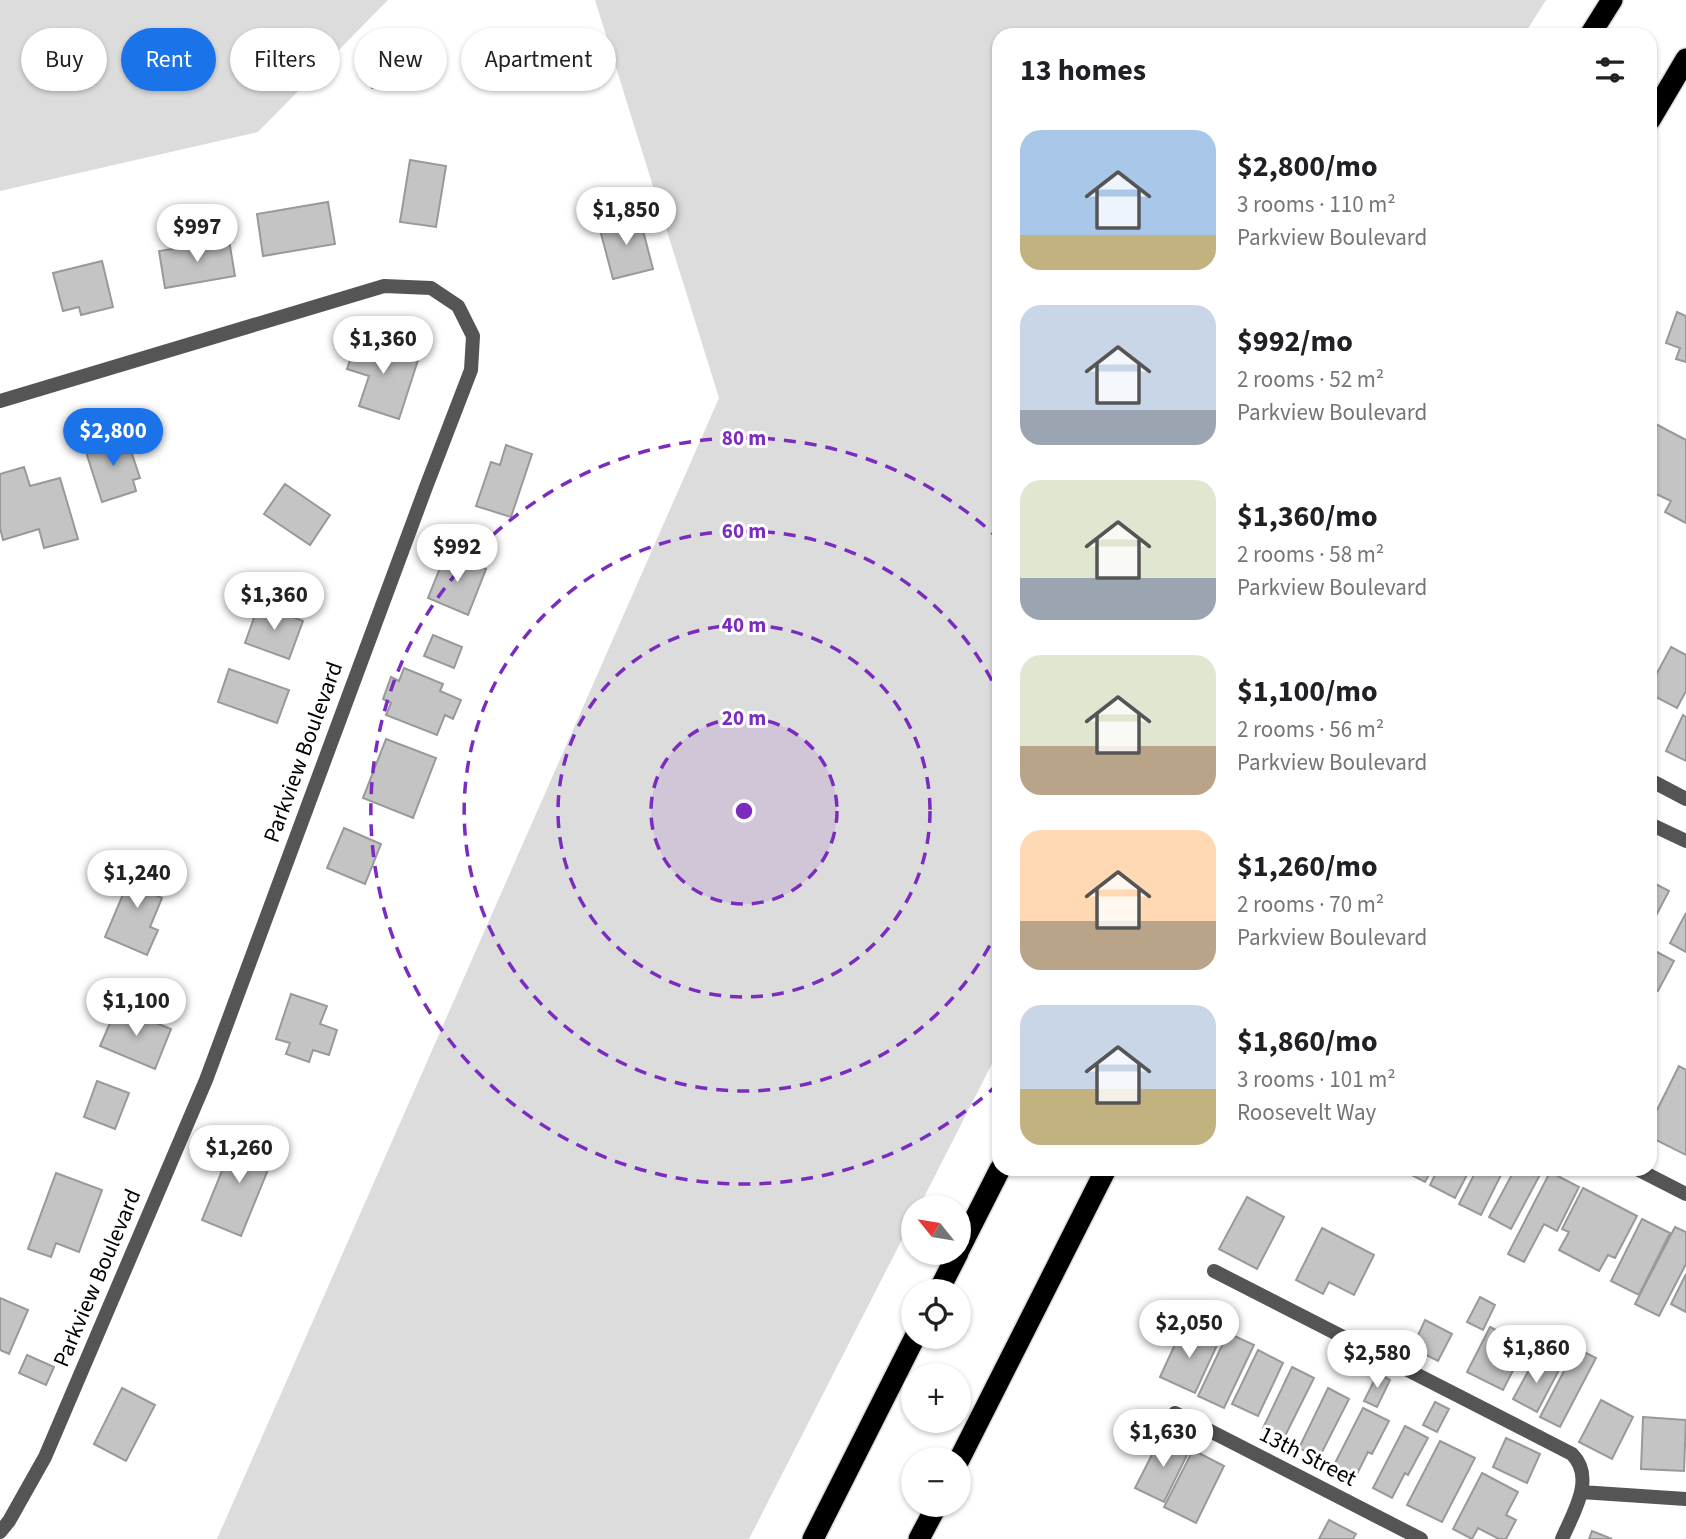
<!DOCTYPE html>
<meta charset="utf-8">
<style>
:root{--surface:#fff;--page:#f6f6f6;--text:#202124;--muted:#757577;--accent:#1a73e8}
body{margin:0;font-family:"Source Sans 3",sans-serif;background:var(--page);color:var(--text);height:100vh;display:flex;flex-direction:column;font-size:26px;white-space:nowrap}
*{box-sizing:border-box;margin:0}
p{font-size:23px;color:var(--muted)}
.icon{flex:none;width:38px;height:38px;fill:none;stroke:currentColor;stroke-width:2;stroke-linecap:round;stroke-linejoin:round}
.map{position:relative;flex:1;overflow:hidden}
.details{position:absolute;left:992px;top:28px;width:665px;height:1148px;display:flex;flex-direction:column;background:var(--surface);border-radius:21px;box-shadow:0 2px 5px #0004}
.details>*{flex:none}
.top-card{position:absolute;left:21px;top:28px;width:665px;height:63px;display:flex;gap:14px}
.needle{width:46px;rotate:300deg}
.controls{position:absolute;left:901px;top:1195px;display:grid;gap:14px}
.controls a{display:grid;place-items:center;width:70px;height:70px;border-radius:50%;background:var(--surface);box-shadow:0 2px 5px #0004;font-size:35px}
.price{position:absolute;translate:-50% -60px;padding:0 16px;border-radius:24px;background:#fff;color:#222;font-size:23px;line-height:46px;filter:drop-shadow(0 2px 4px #0008)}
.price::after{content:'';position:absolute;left:50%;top:42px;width:21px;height:16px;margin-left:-10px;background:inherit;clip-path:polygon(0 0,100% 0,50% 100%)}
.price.selected{background:var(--accent);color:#fff}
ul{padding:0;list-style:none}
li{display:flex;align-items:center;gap:21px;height:175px;padding:0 28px}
li span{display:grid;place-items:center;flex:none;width:196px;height:140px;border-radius:21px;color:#555}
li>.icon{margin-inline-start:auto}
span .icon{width:84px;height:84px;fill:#fffc;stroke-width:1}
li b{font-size:30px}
h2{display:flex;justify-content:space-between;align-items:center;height:84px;padding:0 28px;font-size:30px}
.pill{padding:0 24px;border-radius:32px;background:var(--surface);box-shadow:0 2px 5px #0004;font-size:24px;line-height:63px}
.pill.selected{background:var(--accent);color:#fff}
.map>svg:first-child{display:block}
.green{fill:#dcdcdc}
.building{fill:#c4c4c4;stroke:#999;stroke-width:2}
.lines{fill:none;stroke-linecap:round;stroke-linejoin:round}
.highway-casing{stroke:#dbdbdb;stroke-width:24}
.street{stroke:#555;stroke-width:14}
.highway{stroke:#000;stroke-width:21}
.ring{fill:none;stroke:#7b2cbf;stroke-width:3.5;stroke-dasharray:12 9}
.labels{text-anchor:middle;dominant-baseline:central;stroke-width:6;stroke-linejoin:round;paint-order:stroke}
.street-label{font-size:23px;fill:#000;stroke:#fff}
.centre{fill:#7b2cbf;stroke:#fff;stroke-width:3.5}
.ring-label{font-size:21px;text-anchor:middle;font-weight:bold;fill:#7b2cbf;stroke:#fff;stroke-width:6;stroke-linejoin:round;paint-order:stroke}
</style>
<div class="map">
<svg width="1686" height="1539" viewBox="0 0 1686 1539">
<rect width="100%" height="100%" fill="#fff"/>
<path class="green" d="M 0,0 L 388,0 L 258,132 L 0,191 Z
M 595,0 L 1546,0 L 1524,35 L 999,35 L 999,1050 L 919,1207 L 914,1208 L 913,1218 L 749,1539 L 217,1539 L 719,398 Z"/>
<path class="building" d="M 372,51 L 419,51 L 419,88 L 372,88 Z
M 410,160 L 446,166 L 436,227 L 400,222 Z
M 328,202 L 335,244 L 263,256 L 257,214 Z
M 639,215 L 653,269 L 613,279 L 599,226 Z
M 229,240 L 235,276 L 165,288 L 159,251 Z
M 102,261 L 113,307 L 81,315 L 79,307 L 63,311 L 53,273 Z
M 1677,312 L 1686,316 L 1686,362 L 1676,359 L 1680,348 L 1666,343 Z
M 358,337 L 419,357 L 399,419 L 359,406 L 369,376 L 347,369 Z
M 1650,421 L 1686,440 L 1686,523 L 1665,512 L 1671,501 L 1650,491 Z
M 126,436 L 140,478 L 133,480 L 136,491 L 102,502 L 85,449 Z
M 506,445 L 532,454 L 511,517 L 476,506 L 491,462 L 500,465 Z
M 24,467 L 30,486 L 60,478 L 78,539 L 44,548 L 39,529 L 3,540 L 0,528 L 0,474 Z
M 285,484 L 330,515 L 310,545 L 264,514 Z
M 446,553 L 486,569 L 468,615 L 428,598 Z
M 259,604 L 303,621 L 289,659 L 245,643 Z
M 433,635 L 462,647 L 454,668 L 424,656 Z
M 1671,647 L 1686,655 L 1686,691 L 1677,708 L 1650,694 L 1650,686 Z
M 404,668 L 443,684 L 440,691 L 461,700 L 453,719 L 445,715 L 437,735 L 386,715 L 391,703 L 383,699 L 391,677 L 399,681 Z
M 229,669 L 289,690 L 277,723 L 218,702 Z
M 1683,715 L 1686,717 L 1686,761 L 1666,751 Z
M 386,739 L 436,758 L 413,818 L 363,798 Z
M 344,828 L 381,844 L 365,884 L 327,868 Z
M 137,861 L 164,873 L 155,895 L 162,898 L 150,927 L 158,930 L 147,955 L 105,937 Z
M 1650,881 L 1669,891 L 1650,927 Z
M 1686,913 L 1686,952 L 1670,943 Z
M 1653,950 L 1674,961 L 1658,991 L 1650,987 L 1650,955 Z
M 291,994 L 327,1006 L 320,1024 L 337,1030 L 329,1055 L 313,1050 L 309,1062 L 286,1054 L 290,1043 L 276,1039 Z
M 117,1007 L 171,1029 L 155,1069 L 100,1046 Z
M 1679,1066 L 1686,1070 L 1686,1155 L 1650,1137 L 1650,1124 Z
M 97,1081 L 129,1093 L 115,1129 L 84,1117 Z
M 237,1134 L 276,1150 L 241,1236 L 202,1220 Z
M 1400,1169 L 1432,1169 L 1425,1182 Z
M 1438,1169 L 1470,1169 L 1455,1198 L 1430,1185 Z
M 1477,1169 L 1504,1169 L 1481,1215 L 1459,1204 Z
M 1515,1169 L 1543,1169 L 1511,1229 L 1489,1217 Z
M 1550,1172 L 1579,1187 L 1557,1231 L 1544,1224 L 1524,1262 L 1508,1254 Z
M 56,1173 L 102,1190 L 79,1252 L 56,1243 L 51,1257 L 28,1249 Z
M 1583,1188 L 1637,1216 L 1615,1258 L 1608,1255 L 1599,1271 L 1559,1250 L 1569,1232 L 1562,1229 Z
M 1247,1197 L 1284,1217 L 1257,1269 L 1219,1249 Z
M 1642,1219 L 1670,1233 L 1639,1295 L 1611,1281 Z
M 1675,1227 L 1686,1232 L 1686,1264 L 1659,1316 L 1635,1304 Z
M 1322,1228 L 1374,1255 L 1354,1295 L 1329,1282 L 1323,1294 L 1296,1280 Z
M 1686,1274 L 1686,1312 L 1671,1304 Z
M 1480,1297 L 1495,1305 L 1483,1330 L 1467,1322 Z
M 0,1298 L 28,1310 L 9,1354 L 0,1350 Z
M 1425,1320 L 1452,1334 L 1438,1361 L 1412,1348 Z
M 1183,1327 L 1218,1343 L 1195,1393 L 1160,1377 Z
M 1490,1327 L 1526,1345 L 1503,1390 L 1467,1372 Z
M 1228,1333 L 1254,1345 L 1224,1408 L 1198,1396 Z
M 1576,1348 L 1596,1358 L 1560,1427 L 1540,1417 Z
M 1258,1350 L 1283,1363 L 1258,1416 L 1232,1404 Z
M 27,1355 L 54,1367 L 46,1385 L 19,1373 Z
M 1536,1357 L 1559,1370 L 1537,1412 L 1513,1399 Z
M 1292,1367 L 1314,1378 L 1284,1438 L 1263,1428 Z
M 1378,1373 L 1390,1380 L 1377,1407 L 1364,1401 Z
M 122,1388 L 155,1405 L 126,1461 L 94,1444 Z
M 1328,1388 L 1349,1399 L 1319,1458 L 1299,1448 Z
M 1601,1400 L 1633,1417 L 1612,1459 L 1579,1442 Z
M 1435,1402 L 1449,1409 L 1437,1432 L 1423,1425 Z
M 1363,1408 L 1389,1421 L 1372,1454 L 1368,1452 L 1355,1478 L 1333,1467 Z
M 1643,1417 L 1686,1420 L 1684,1471 L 1641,1469 Z
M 1405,1426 L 1428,1438 L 1408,1475 L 1405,1473 L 1392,1498 L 1373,1488 Z
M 1162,1435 L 1190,1449 L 1164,1502 L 1135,1488 Z
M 1506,1438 L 1540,1454 L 1527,1483 L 1493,1467 Z
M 1440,1441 L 1475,1458 L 1442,1522 L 1407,1505 Z
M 1193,1450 L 1224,1466 L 1196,1523 L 1164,1507 Z
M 1482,1473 L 1518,1492 L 1506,1515 L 1516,1520 L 1506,1539 L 1499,1539 L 1478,1528 L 1472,1539 L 1453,1529 Z
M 1329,1520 L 1356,1534 L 1353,1539 L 1319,1539 Z
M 1592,1531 L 1612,1539 L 1589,1539 Z"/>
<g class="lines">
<defs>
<path id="highway" d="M 1590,35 L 1612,0
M 1650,120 L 1686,59
M 959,1250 L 1000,1169
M 938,1292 L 958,1253
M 959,1460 L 1106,1169
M 813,1539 L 915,1337
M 919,1539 L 937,1505"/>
</defs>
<use href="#highway" class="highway-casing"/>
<path class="street" d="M 0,401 L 384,286 L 431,288 L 458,306 L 473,336 L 471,370 L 426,487 L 206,1080 L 45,1457 L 9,1521 L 0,1532
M 1650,780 L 1686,799
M 1650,824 L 1686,841
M 1637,1169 L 1686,1194
M 1214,1271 L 1572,1454 C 1596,1478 1573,1513 1562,1539
M 1175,1413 L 1421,1539
M 1581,1492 L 1686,1499"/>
<use href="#highway" class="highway"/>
</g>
<circle cx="744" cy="811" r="93" fill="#7b2cbf" fill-opacity=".12"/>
<g class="ring">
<circle cx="744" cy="811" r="93"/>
<circle cx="744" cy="811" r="186"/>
<path d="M999 927A280 280 0 1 1 999 695"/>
<path d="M998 1084A373 373 0 1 1 998 538"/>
</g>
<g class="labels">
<g class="street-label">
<text transform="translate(303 752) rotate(-70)">Parkview Boulevard</text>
<text transform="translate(97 1278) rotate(-67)">Parkview Boulevard</text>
<text transform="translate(1308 1456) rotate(27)">13th Street</text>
</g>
</g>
<circle cx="744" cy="811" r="10" class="centre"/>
<g class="ring-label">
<text x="744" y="445">80 m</text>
<text x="744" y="538">60 m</text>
<text x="744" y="632">40 m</text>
<text x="744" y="725">20 m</text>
</g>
</svg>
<div class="controls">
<a><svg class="needle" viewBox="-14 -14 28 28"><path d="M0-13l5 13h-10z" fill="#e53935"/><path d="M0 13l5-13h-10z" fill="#757577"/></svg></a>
<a><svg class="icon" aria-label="locate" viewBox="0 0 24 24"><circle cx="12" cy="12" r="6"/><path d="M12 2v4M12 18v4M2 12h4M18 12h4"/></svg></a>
<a>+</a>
<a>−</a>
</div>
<b class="price" style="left:626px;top:247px">$1,850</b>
<b class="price" style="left:197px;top:264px">$997</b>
<b class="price" style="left:383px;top:376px">$1,360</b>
<b class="price selected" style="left:113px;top:468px">$2,800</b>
<b class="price" style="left:457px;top:584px">$992</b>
<b class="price" style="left:274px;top:632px">$1,360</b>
<b class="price" style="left:137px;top:910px">$1,240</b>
<b class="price" style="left:136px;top:1038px">$1,100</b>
<b class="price" style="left:239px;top:1185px">$1,260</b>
<b class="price" style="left:1189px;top:1360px">$2,050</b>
<b class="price" style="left:1536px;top:1385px">$1,860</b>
<b class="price" style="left:1377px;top:1390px">$2,580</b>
<b class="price" style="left:1163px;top:1469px">$1,630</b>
<div class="top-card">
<a class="pill">Buy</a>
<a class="pill selected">Rent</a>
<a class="pill">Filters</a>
<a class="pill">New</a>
<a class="pill">Apartment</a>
</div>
<section class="details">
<h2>13 homes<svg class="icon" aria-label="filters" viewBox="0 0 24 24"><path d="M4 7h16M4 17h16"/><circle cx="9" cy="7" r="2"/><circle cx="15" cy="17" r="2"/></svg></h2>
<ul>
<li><span style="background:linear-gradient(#a9c7e8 75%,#c2b280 0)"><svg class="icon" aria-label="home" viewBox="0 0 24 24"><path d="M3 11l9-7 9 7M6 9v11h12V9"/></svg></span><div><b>$2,800/mo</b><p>3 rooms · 110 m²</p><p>Parkview Boulevard</p></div></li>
<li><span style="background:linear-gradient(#c9d6e8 75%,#9aa5b1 0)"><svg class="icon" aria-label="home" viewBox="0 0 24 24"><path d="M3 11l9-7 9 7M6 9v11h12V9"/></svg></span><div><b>$992/mo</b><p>2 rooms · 52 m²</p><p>Parkview Boulevard</p></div></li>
<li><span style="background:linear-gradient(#dfe7d0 70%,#9aa5b1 0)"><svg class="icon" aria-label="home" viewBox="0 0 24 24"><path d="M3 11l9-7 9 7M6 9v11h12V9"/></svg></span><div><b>$1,360/mo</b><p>2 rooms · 58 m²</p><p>Parkview Boulevard</p></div></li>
<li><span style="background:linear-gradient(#dfe7d0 65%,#b9a48a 0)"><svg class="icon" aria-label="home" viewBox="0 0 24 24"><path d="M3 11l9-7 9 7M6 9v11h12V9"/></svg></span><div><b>$1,100/mo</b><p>2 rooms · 56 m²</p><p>Parkview Boulevard</p></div></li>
<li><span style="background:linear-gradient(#ffd9b3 65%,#b9a48a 0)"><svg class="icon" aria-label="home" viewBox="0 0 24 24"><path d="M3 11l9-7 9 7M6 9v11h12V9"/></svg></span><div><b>$1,260/mo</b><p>2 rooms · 70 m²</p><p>Parkview Boulevard</p></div></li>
<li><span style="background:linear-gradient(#c9d6e8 60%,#c2b280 0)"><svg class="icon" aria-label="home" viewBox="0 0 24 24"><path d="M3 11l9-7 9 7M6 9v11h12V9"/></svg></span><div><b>$1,860/mo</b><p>3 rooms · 101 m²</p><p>Roosevelt Way</p></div></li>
</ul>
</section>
</div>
